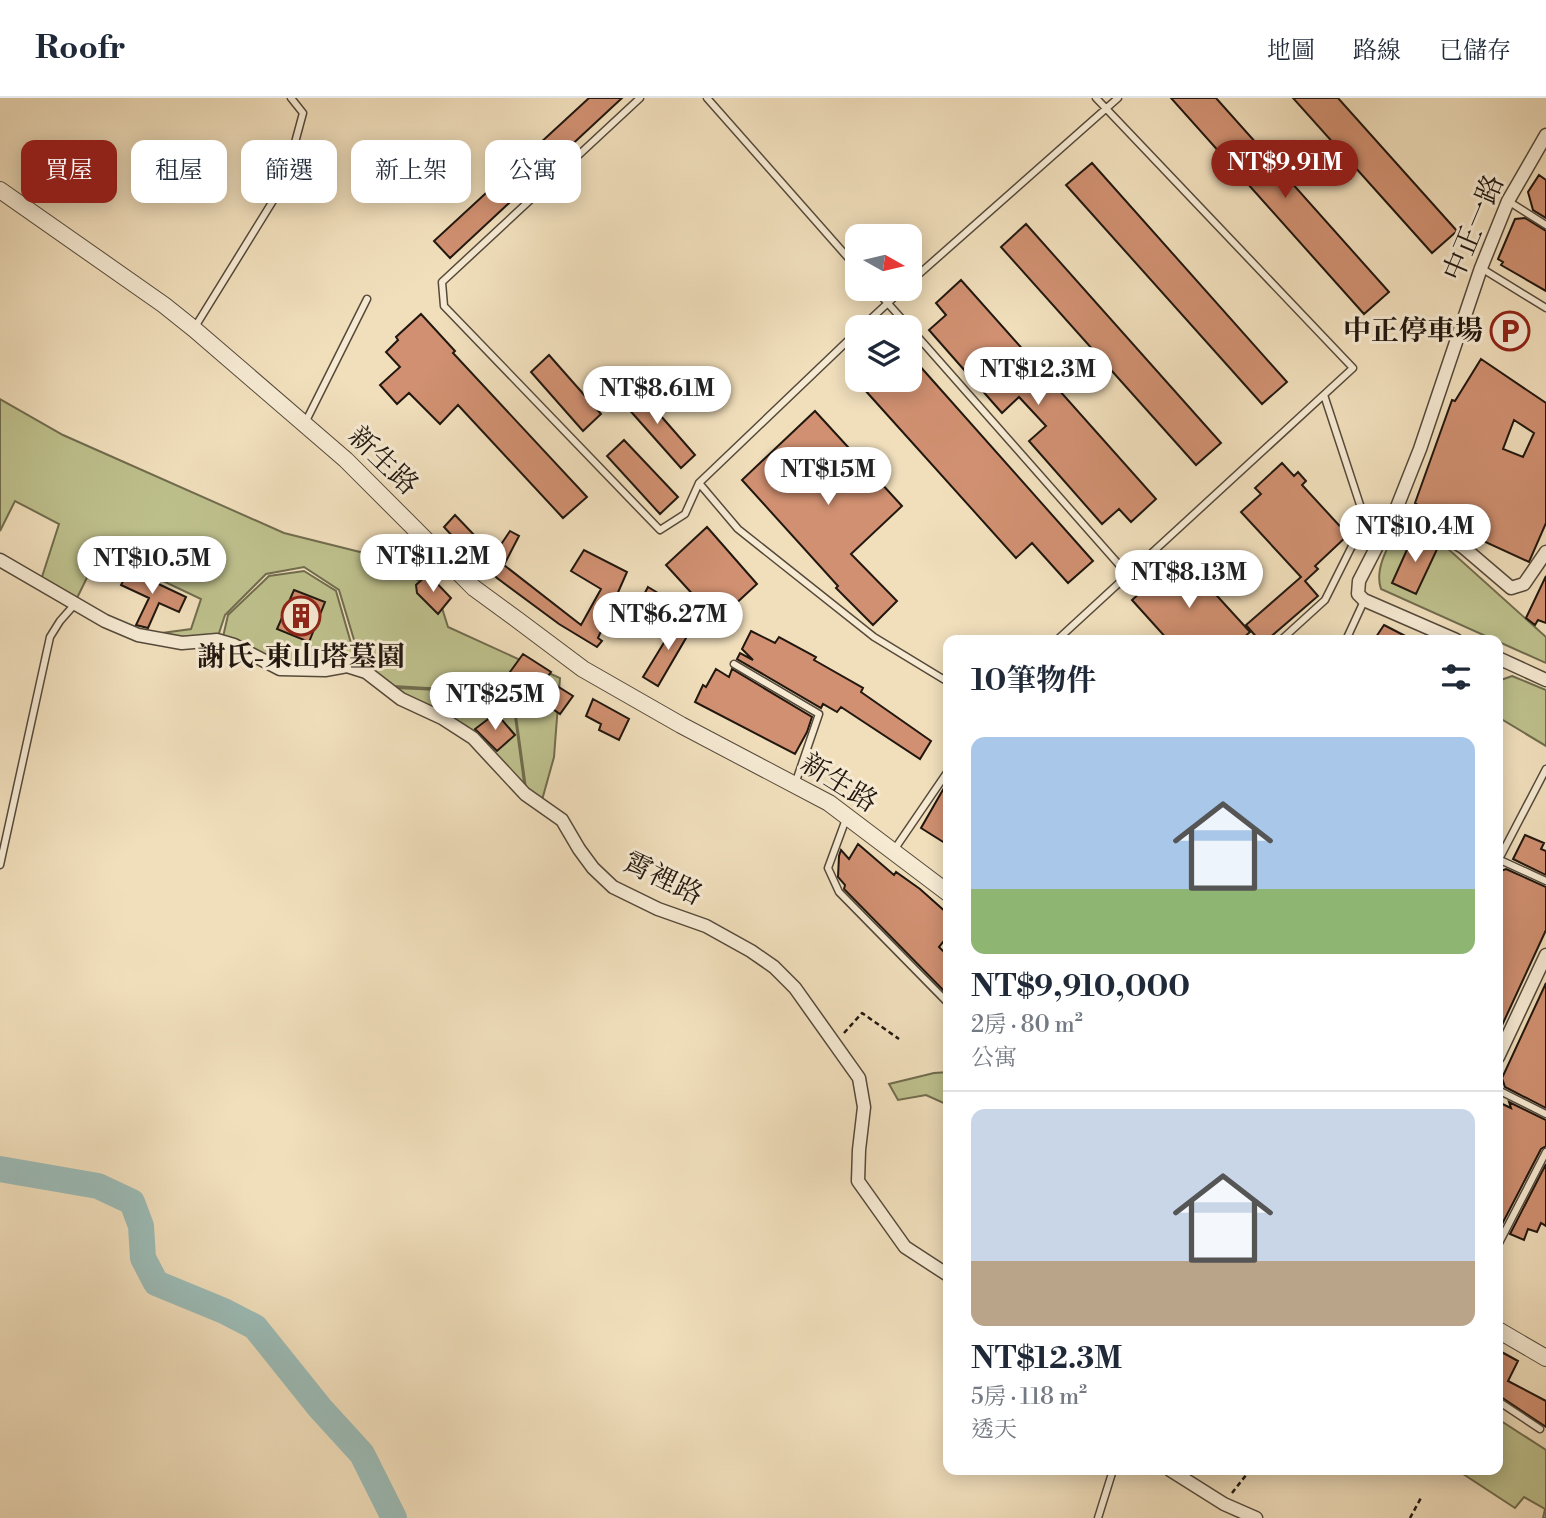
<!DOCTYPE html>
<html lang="zh-TW">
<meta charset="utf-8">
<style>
:root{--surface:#fff;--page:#f6f6f7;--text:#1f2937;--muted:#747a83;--line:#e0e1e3;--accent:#8f2418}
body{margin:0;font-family:"Libre Bodoni","Noto Serif TC",serif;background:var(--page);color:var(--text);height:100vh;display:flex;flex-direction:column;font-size:26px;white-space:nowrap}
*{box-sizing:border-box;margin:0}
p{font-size:23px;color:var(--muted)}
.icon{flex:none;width:38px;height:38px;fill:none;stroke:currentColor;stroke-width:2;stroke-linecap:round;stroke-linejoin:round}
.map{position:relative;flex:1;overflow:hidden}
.panel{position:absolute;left:943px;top:537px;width:560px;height:840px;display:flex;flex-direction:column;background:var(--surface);border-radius:14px;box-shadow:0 4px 18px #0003}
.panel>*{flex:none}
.top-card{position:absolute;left:21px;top:42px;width:665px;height:63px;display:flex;gap:14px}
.needle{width:46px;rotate:98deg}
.fabs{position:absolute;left:845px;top:126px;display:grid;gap:14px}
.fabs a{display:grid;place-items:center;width:77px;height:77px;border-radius:14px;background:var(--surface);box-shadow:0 4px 18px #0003;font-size:35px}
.price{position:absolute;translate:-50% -60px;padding:0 16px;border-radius:24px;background:#fff;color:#222;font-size:23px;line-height:46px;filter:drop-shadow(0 2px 4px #0008)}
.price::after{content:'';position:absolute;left:50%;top:42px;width:21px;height:16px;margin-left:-10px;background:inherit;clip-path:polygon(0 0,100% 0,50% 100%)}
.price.current{background:var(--accent);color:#fff}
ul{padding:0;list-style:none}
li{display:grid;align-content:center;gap:14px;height:371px;padding:0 28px}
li+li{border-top:2px solid var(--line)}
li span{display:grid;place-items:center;height:217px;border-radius:14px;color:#555}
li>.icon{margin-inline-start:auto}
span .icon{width:126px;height:126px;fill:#fffc;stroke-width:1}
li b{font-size:30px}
h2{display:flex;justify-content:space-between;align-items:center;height:84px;padding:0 28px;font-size:30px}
.pill{padding:0 24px;border-radius:14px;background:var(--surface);box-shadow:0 4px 18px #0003;font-size:24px;line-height:63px}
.pill.current{background:var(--accent);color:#fff}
header{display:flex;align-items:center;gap:42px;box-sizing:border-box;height:98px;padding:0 35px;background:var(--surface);border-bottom:2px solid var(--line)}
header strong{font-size:33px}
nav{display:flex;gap:38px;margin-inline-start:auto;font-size:24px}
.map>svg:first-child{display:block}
.green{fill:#bec18d;stroke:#706c4e;stroke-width:2}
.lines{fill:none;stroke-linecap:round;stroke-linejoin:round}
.river{stroke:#9cbcb7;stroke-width:26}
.building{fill:#d09071;stroke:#21170f;stroke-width:2;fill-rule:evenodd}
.service-casing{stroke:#55493a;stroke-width:9}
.minor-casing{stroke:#55493a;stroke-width:15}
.tertiary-casing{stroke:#55493a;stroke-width:18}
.path{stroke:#21170f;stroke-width:2.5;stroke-dasharray:5 3.5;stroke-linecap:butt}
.service{stroke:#f6ead3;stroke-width:6}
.minor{stroke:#f6ead3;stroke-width:12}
.tertiary{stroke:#f6ead3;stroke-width:16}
.labels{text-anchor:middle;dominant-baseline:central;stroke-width:6;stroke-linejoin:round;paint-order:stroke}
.street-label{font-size:28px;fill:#21170f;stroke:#f6ead3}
.poi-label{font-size:28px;font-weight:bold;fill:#21170f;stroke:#f6ead3;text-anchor:end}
</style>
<header>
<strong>Roofr</strong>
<nav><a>地圖</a><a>路線</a><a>已儲存</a></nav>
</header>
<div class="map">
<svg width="1546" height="1420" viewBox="0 0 1546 1420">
<rect width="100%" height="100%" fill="#f1dfbc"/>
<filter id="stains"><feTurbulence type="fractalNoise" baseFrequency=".00286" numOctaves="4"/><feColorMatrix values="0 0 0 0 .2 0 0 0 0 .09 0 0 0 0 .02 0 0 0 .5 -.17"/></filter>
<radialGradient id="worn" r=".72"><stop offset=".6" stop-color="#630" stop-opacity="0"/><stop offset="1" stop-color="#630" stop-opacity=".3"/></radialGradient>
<path class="green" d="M 0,301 L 63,337 L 284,435 L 380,459 L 437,494 L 448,529 L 560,580 L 554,659 L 542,702 L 526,690 L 516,618 L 462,592 L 393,588 L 361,565 L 339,492 L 304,469 L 266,476 L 225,517 L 218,538 L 182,544 L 147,537 L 191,531 L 201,501 L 100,453 L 76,502 L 41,482 L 59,426 L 15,403 L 0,433 Z
M 1409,418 L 1416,422 L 1546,539 L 1546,565 L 1381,491 C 1373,468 1393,441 1403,420 Z
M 304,473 L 336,493 L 357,566 C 334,562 312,571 289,569 C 265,565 248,543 223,539 L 228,517 L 269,478 Z
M 1512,578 L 1546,592 L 1546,648 L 1498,619 L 1498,583 Z
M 395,590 L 462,593 L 515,618 L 525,692 L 472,635 Z
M 948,974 L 948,1007 L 926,997 L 898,1002 L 889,986 L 934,975 Z
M 1498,1321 L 1546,1352 L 1546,1420 L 1543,1420 L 1545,1411 L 1524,1399 L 1515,1410 L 1457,1372 L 1498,1372 Z"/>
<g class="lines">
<path class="river" d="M 0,1071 L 98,1088 L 132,1104 L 141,1128 L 143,1160 L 156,1185 L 224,1213 L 255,1229 L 320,1310 L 362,1356 L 394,1420"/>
</g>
<path class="building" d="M 589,0 L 622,0 L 450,160 L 434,143 Z
M 1171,0 L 1216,0 L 1389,194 L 1364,216 Z
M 1293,0 L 1338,0 L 1457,133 L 1432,155 Z
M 1092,65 L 1287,284 L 1262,306 L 1066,87 Z
M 1539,77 L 1546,82 L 1546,120 L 1533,112 L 1528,94 Z
M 1525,120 L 1546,133 L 1546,193 L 1501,167 L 1503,164 L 1498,161 L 1515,121 Z
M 1026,126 L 1221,345 L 1196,367 L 1001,149 Z
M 961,182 L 1156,401 L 1131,424 L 1119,411 L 1102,426 L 1029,343 L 1046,328 L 1019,299 L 1002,315 L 929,232 L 946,217 L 936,205 Z
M 421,216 L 455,253 L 453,255 L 587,399 L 563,420 L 458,307 L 440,326 L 409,295 L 397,306 L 380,287 L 400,269 L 386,254 L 398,242 L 396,239 Z
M 549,257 L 601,316 L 583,333 L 531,274 Z
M 910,257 L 1093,463 L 1068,485 L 1032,445 L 1016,460 L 864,291 L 875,282 L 910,282 Z
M 1481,261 L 1546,305 L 1546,425 L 1529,464 L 1481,442 L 1486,426 L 1467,417 L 1461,434 L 1415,405 L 1452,302 L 1455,303 ZM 1514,322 L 1534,335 L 1523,359 L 1503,351 Z
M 633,286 L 695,357 L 681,370 L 618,299 Z
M 815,313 L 902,408 L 851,456 L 897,503 L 873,527 L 836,490 L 838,488 L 742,382 Z
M 624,342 L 678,399 L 660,416 L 607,358 Z
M 1282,365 L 1294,378 L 1298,374 L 1306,383 L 1302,387 L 1348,437 L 1315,468 L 1318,471 L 1305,483 L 1318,498 L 1267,542 L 1259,542 L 1246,527 L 1301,479 L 1241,414 L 1261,396 L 1255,390 Z
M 455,417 L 477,440 L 475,442 L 478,445 L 470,453 L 467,450 L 465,452 L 444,429 Z
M 707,429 L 757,486 L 717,523 L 666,467 Z
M 510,433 L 519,438 L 504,467 L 581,527 L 601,491 L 571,473 L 584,452 L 627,474 L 598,540 L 602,543 L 597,549 L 559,526 L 497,480 L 488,471 L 500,457 L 496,454 Z
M 1414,436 L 1439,447 L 1416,496 L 1392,485 Z
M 1188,466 L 1250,534 L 1241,542 L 1168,542 L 1132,502 L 1159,478 L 1166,486 Z
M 129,472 L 186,499 L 179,514 L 159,505 L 148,530 L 136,527 L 149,500 L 121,487 Z
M 428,476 L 451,500 L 438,516 L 417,495 L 416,487 Z
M 1546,478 L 1546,525 L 1538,522 L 1535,527 L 1526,520 Z
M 648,489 L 673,504 L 664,521 L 639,506 Z
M 294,492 L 325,504 L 309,544 L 277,531 Z
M 679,520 L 693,528 L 658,588 L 643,579 Z
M 1384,527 L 1413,542 L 1374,542 Z
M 751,533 L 775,545 L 779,539 L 816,559 L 814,562 L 863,590 L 861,594 L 931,643 L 920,661 L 841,609 L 837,614 L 823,606 L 821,610 L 737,561 L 740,555 L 753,562 L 742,551 Z
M 523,556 L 551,574 L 546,581 L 573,598 L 560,616 L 550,609 L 544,600 L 546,597 L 510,574 Z
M 716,571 L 729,579 L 732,571 L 812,619 L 807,634 L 795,656 L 695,604 L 703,587 L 706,589 Z
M 593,601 L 629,621 L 619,642 L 599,632 L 601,626 L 586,618 Z
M 496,615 L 515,637 L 497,653 L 475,631 Z
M 948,683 L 948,747 L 921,730 Z
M 1525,737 L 1544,745 L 1541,751 L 1546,753 L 1546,777 L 1513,761 Z
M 858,746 L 894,777 L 896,774 L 920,791 L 948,816 L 948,838 L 939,849 L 948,858 L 948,897 L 844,791 L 845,787 L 838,779 L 839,758 L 841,752 L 849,761 Z
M 1506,771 L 1546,789 L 1546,832 L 1498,936 L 1498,774 Z
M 1546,885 L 1546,1010 L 1505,989 L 1502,980 Z
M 1498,1004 L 1511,1010 L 1509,1004 L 1546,1022 L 1546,1048 L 1541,1051 L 1499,1132 Z
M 1546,1066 L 1546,1128 L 1541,1125 L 1537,1134 L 1528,1131 L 1524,1142 L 1510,1136 Z
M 1498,1252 L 1518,1263 L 1508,1283 L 1546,1303 L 1546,1329 L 1498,1297 Z"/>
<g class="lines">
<defs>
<path id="service" d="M 640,0 L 442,184 L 444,208 L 660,432 L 685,416 L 699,385 L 858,233
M 707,0 L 858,171
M 1508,103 L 1546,127
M 1481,170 L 1546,210
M 910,184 L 1118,0
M 875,191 L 909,229
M 195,229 L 284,85 L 303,15 L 291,0
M 862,229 L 903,191
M 910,230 L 1129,478
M 305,325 L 367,201
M 699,385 L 738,431 L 874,539 L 948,584
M 1057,542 L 1353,270 L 1096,0
M 1281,542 L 1325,502 L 1365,422 L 1324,297
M 1346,542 L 1364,503
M 734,566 L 819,616 L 795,686
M 846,721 L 828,770 L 839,794 L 948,905
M 894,752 L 948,673
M 1498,761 L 1546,783
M 1498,763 L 1546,671
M 0,767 L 50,539 L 60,523 L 75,506
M 1498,992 L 1546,1016
M 1498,1147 L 1546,1054
M 1498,1303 L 1540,1331
M 1098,1420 L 1113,1372"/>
<path id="minor" d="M 1397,409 L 1463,449 L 1511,490 L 1524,486 L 1546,454
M 0,462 L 105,523 L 138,537 L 182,545 L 217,542 L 234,547 L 280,571 L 325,572 L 347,568 L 366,574 L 401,601 L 442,620 L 473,640 L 525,696 L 562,722 L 579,751 L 593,770 L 613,789 L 658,811 L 706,828 L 751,853 L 774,869 L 795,890 L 859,980 L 864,1009 L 859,1052 L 858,1083 L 905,1149 L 948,1177
M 1456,542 L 1364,502 L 1358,496 L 1359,483 L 1397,409 L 1420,351 L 1481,170 L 1508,103 L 1546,37
M 1498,560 L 1546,582
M 1498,959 L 1546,857
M 1170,1372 L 1224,1406 L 1256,1420"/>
<path id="tertiary" d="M 0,92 L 164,207 L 194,231 L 346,362 L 474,490 L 519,523 L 583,571 L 681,627 L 829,705 L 948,795
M 1498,1232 L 1546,1260"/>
</defs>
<use href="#service" class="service-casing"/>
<use href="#minor" class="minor-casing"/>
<use href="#tertiary" class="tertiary-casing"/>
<path class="path" d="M 844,935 L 862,915 L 899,941
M 1232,1395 L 1250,1372
M 1410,1420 L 1422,1398"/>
<use href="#service" class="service"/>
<use href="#minor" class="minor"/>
<use href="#tertiary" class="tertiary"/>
</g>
<defs>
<symbol id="parking-ring" viewBox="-11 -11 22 22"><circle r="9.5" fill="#f6ead3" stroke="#8f2418" stroke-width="1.5"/><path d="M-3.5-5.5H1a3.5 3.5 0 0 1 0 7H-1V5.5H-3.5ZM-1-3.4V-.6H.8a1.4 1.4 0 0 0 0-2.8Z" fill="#8f2418"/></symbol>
<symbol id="building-ring" viewBox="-11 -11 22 22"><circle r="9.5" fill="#f6ead3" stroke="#8f2418" stroke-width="1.5"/><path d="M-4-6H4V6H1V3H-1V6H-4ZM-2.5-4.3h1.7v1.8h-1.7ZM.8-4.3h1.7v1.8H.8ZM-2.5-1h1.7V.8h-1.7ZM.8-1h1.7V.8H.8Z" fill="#8f2418"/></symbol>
</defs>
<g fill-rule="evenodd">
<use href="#parking-ring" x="1488" y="211" width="44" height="44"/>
<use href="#building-ring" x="279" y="496" width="44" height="44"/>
</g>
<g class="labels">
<g class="street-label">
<text transform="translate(1474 130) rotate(-67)">中正一路</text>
<text transform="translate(383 363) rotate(44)">新生路</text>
<text transform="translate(839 685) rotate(32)">新生路</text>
<text transform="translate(663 781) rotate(26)">霄裡路</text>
</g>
<g class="poi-label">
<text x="1483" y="233">中正停車場</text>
<text x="301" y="559" text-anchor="middle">謝氏-東山塔墓園</text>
</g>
</g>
<rect width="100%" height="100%" filter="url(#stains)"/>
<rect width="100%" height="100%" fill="url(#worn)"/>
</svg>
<div class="fabs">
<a><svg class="needle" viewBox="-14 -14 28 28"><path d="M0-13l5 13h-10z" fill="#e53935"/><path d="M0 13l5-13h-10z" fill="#747a83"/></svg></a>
<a><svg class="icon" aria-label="layers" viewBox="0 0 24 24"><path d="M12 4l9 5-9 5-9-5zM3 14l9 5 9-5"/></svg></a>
</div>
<b class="price current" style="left:1285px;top:102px">NT$9.91M</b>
<b class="price" style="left:1038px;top:309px">NT$12.3M</b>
<b class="price" style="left:657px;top:328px">NT$8.61M</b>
<b class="price" style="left:828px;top:409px">NT$15M</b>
<b class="price" style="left:1415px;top:466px">NT$10.4M</b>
<b class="price" style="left:433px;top:496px">NT$11.2M</b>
<b class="price" style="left:152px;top:498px">NT$10.5M</b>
<b class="price" style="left:1189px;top:512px">NT$8.13M</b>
<b class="price" style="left:668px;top:554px">NT$6.27M</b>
<b class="price" style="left:495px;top:634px">NT$25M</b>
<div class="top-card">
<a class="pill current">買屋</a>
<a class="pill">租屋</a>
<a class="pill">篩選</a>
<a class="pill">新上架</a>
<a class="pill">公寓</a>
</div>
<section class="panel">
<h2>10筆物件<svg class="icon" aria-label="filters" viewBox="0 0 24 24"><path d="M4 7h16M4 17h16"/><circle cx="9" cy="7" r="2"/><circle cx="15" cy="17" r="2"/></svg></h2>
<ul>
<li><span style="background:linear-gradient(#a9c7e8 70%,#8fb573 0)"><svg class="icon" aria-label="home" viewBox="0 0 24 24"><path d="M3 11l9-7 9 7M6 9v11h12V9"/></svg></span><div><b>NT$9,910,000</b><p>2房 · 80 m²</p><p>公寓</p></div></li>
<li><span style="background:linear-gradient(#c9d6e8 70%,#b9a48a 0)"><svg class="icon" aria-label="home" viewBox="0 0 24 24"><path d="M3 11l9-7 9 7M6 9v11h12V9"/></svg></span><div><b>NT$12.3M</b><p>5房 · 118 m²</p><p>透天</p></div></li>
</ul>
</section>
</div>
